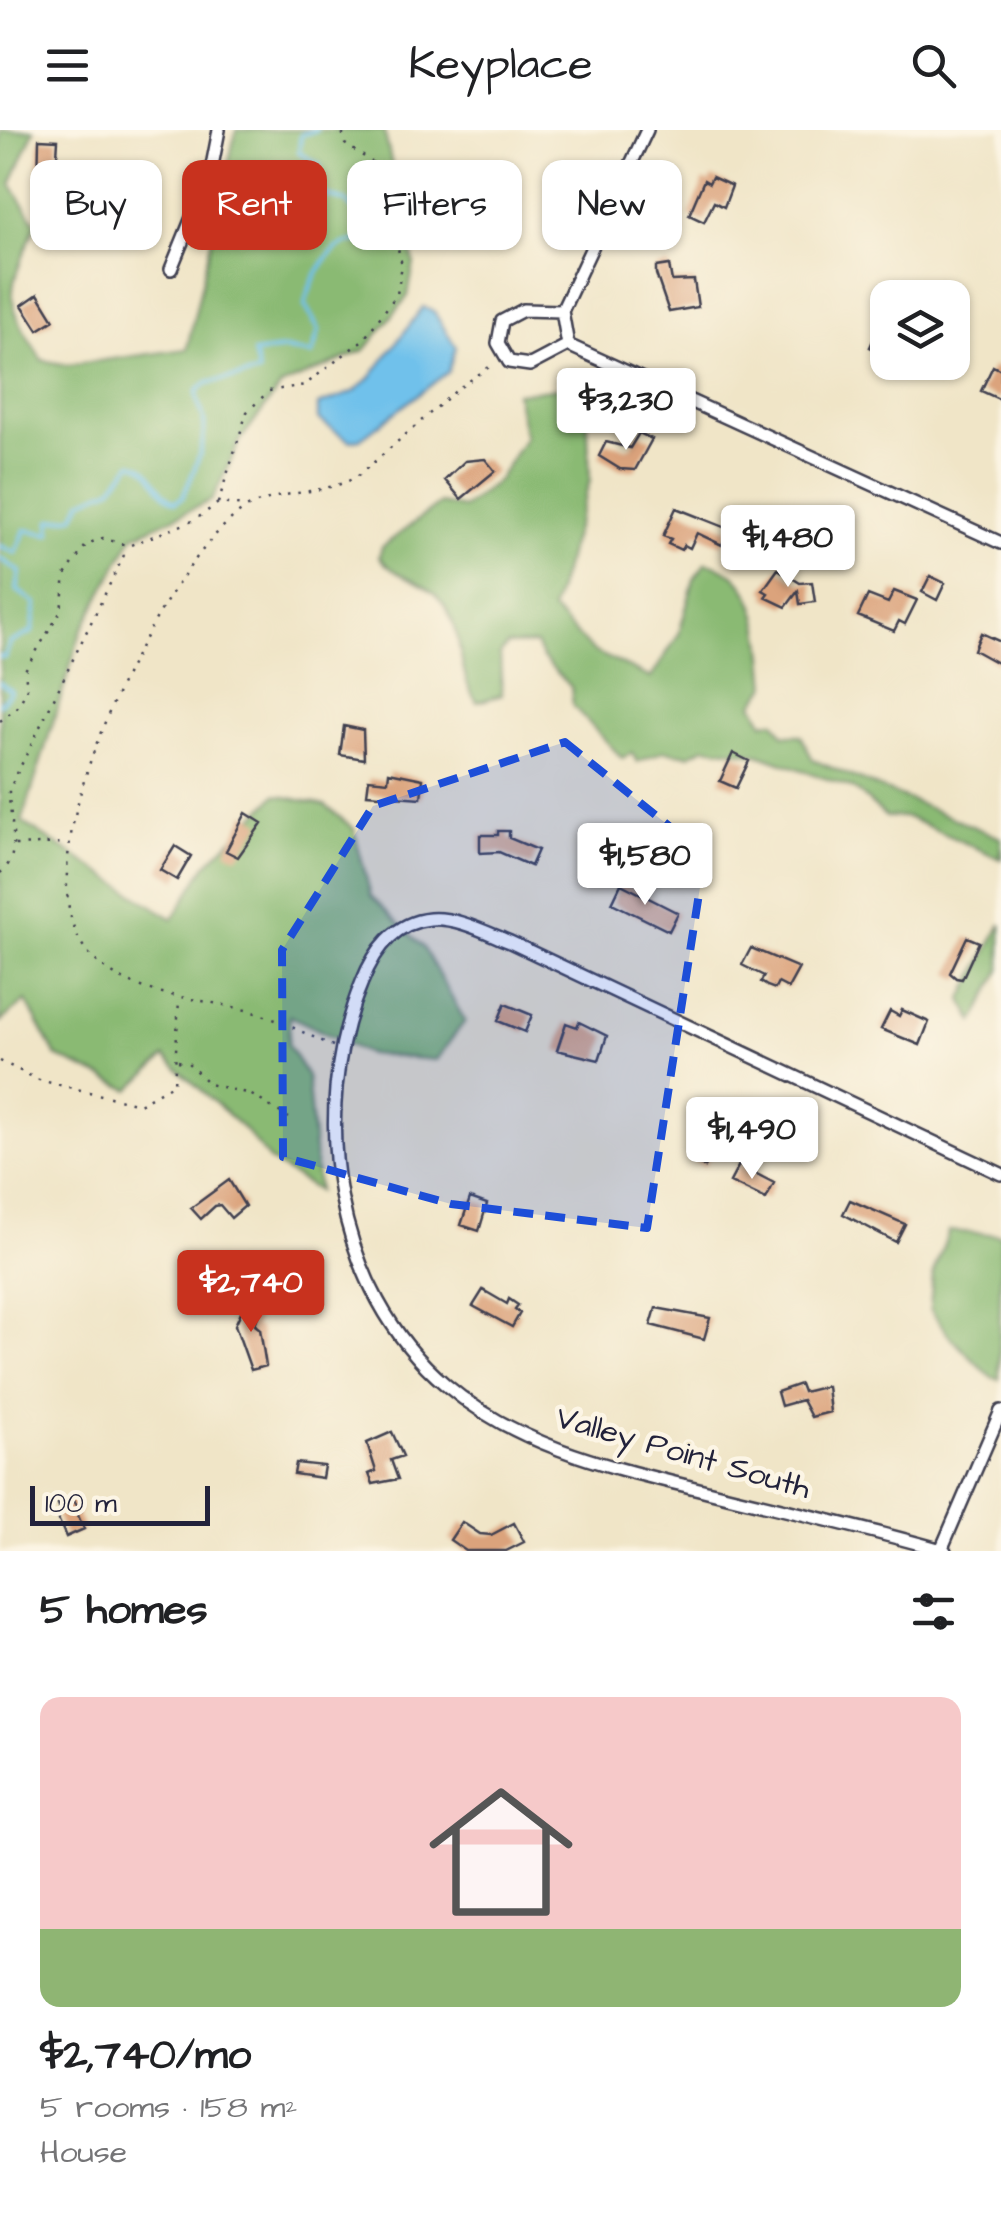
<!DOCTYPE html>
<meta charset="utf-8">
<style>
:root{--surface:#fff;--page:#f6f6f6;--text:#202124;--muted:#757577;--line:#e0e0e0;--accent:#c8321e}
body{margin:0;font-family:"Architects Daughter",sans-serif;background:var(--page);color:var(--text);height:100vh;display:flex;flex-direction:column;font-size:38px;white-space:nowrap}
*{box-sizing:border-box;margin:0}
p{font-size:32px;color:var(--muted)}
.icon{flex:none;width:55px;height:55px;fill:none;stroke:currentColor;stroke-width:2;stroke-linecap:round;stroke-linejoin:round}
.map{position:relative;height:1421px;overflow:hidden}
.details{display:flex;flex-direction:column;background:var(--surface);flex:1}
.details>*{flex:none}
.hud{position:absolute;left:30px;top:30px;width:942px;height:90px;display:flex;gap:20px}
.controls{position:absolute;left:870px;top:150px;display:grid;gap:20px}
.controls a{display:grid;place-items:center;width:100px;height:100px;border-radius:20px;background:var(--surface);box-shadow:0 2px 8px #0004;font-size:50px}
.scale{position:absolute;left:30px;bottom:25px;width:180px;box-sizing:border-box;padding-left:10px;border:5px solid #22223b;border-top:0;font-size:28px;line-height:35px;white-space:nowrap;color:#22223b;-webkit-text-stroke:8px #fcf5e5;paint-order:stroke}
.price{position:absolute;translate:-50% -85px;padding:0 22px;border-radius:10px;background:#fff;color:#222;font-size:32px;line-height:65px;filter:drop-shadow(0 2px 5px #0008)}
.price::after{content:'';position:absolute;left:50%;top:60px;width:30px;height:22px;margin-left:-15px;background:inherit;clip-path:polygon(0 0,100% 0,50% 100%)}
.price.on{background:var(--accent);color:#fff}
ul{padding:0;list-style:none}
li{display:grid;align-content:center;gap:20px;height:530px;padding:0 40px}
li+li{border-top:2px solid var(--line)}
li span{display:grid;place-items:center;height:310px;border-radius:20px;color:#555}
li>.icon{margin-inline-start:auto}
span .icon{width:180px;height:180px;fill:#fffc;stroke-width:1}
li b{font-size:42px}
h2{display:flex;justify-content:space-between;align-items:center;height:120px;padding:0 40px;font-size:42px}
.chip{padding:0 35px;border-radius:20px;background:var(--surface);box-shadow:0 2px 8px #0004;font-size:35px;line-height:90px}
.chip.on{background:var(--accent);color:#fff}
header{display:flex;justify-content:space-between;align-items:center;height:130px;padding:0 40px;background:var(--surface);font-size:45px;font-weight:600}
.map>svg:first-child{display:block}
.forest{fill:#8aba73;stroke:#566e57;stroke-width:2.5}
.water{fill:#6fc1eb;stroke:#487293;stroke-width:2.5}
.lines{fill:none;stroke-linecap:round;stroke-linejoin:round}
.stream{stroke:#6fc1eb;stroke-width:4}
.building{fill:#dba37c}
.minor-casing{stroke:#413f50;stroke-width:16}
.path{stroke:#413f50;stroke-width:2.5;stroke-dasharray:2.5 8;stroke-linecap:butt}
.minor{stroke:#fff;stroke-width:11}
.marked{fill:#1d4ed8;fill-opacity:0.2;stroke:#1d4ed8;stroke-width:8;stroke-dasharray:20 12;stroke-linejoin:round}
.labels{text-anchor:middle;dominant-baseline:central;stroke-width:9;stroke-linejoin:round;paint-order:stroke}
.street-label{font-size:32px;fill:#22223b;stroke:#fcf5e5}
</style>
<header><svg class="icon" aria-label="menu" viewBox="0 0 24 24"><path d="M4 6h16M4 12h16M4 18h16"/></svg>Keyplace<svg class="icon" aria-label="search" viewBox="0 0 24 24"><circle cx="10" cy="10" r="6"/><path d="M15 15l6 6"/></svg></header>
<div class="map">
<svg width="1001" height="1421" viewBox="0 0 1001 1421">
<rect width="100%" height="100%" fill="#fcf5e5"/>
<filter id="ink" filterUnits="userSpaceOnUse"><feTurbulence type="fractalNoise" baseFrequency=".01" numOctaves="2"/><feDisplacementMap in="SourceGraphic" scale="20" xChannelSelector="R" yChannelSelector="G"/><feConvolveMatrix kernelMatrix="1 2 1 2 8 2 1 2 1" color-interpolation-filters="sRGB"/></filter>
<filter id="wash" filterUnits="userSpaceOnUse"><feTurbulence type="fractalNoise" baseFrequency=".0048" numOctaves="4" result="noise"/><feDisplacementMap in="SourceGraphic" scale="40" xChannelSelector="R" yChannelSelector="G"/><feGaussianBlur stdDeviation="2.25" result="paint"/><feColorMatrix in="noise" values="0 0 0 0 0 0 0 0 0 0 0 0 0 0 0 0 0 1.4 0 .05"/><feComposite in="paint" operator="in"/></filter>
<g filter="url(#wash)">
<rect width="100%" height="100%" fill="#f0e5c7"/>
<path class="forest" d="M 0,0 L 34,0 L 11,54 L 36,94 C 8,164 0,165 42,230 L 68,235 L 187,219 L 236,0 L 384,0 L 414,133 L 408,166 L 365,220 L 281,256 L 241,309 L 212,370 L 133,406 L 81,502 L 22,692 L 173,789 L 206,735 L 276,665 L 325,675 L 354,699 L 371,766 L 423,817 L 465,891 L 436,930 L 368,924 L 290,886 L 288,915 L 307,946 L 318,1061 L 270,1031 L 247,1002 L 165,927 L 130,960 L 56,926 L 26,871 L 0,892 Z
M 586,255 L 590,350 L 552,480 L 593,521 L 651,548 L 679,504 L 694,449 L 706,433 C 762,442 762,511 767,556 L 753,574 L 764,593 L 774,591 L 784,605 L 801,605 L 813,630 L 1001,708 L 1001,729 L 907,687 L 886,687 L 855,659 L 758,624 L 705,617 L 689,625 L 664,621 L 637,632 L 632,623 L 622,628 L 573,576 L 571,557 L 542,527 L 536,514 L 507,515 L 500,524 L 502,565 L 477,572 C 456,544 466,502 441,471 C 425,449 392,447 379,426 L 382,417 L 440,373 L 463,378 L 498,350 L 525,307 L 516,263 Z
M 1001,794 L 1001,839 L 974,892 L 962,870 Z
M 949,1101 L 1001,1105 L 999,1249 L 991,1247 L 950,1207 L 930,1179 L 933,1143 Z"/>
<path class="water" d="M 423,177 L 434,182 L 456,217 L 448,242 L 360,309 L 350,311 L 318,289 L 318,275 L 354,262 L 370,248 Z"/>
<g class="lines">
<path class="stream" d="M 0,416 L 16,423 L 25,400 L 50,404 L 51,390 L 74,387 L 82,371 L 112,358 L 132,333 C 155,336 155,363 175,372 L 183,367 C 192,345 206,317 204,291 C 203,279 195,274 197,261 L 207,253 L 259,243 L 254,223 L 285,219 L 312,225 L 319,200 L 305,175 C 309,155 324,123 344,114 C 358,107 368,119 377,100 L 372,87 L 356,83 L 345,71 L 309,61 L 320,35 L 299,23 L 301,5 L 316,0
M 0,428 L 20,442 L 17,460 L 36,474 L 32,502 L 10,513 L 5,527 L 0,527
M 0,553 L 11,561 L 0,574"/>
</g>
<g id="blocks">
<path class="building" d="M 39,9 L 58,10 L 55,57 L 38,55 Z
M 712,47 L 732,56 L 724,77 L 714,72 L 704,92 L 689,85 L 704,50 L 709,53 Z
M 517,72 L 520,93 L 512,94 L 514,111 L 474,114 L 476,88 L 495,87 L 501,84 L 500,74 Z
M 669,135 L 672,151 L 694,150 L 698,177 L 669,182 L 656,144 L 656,137 Z
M 38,164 L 54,190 L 38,200 L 22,175 Z
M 880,195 L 888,199 L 888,225 L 870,217 Z
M 993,236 L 1001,240 L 1001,270 L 981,261 Z
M 639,303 L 652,309 L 635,340 L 620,339 L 599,326 L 606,312 L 630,318 Z
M 485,329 L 495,341 L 461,369 L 445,350 L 465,331 Z
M 676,378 L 729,399 L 722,415 L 697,403 L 690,418 L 684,415 L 681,420 L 668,414 L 671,409 L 663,406 Z
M 778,439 L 800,453 L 812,452 L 815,472 L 800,474 L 798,461 L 786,477 L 765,467 L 768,463 L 763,460 Z
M 930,446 L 945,453 L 937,470 L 922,462 Z
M 894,461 L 917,470 L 905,494 L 899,491 L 894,501 L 858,486 L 868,465 L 888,473 Z
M 981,503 L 1001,512 L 1001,535 L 974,520 Z
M 344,596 L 363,600 L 364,629 L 340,625 Z
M 733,623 L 749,631 L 736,658 L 720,651 Z
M 389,642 L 423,649 L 421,668 L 367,664 L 369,649 L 388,651 Z
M 246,683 L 262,693 L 238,727 L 226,721 Z
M 498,701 L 509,701 L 509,708 L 538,720 L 531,736 L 499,722 L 480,723 L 480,705 L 498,705 Z
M 175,716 L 191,726 L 177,750 L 160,740 Z
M 621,754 L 678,783 L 669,801 L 612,773 Z
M 967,807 L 979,812 L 962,849 L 956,848 L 950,843 Z
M 751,818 L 799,838 L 788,858 L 778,853 L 775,859 L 767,856 L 761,852 L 764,846 L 742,835 Z
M 505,874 L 532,885 L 525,902 L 498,891 Z
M 902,880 L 929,892 L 920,915 L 881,899 L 890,881 L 899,886 Z
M 579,892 L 607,906 L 599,930 L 557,920 L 566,893 L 577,897 Z
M 706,998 L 732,1013 L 725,1028 L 712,1022 L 705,1037 L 691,1030 L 699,1013 L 693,1011 L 698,1000 L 704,1003 Z
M 739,1035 L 774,1053 L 766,1069 L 730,1052 Z
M 229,1050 L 245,1076 L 231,1088 L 220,1075 L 215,1076 L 201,1089 L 191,1078 Z
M 470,1068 L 487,1074 L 479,1101 L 461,1095 Z
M 850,1070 L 905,1094 L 896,1112 L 843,1084 Z
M 483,1160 L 507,1174 L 509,1169 L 518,1175 L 515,1179 L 520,1183 L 512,1197 L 473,1176 Z
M 246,1171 L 261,1175 L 255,1195 L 260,1199 L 266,1236 L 251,1240 L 235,1195 Z
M 656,1178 L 710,1188 L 704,1209 L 651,1195 Z
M 800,1254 L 803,1262 L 827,1256 L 830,1282 L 811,1287 L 802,1270 L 781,1276 L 777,1262 Z
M 392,1302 L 403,1326 L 391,1330 L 398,1349 L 373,1354 L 369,1344 L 376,1341 L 367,1313 Z
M 296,1333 L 324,1336 L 322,1348 L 294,1344 Z
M 72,1368 L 81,1381 L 77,1383 L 84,1399 L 66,1407 L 56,1384 L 61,1382 L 58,1374 Z
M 462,1392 L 480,1404 L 491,1405 L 514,1393 L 524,1412 L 506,1421 L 466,1421 L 450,1410 Z"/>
</g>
</g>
<g filter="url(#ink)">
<use href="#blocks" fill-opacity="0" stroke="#413f50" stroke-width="2.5"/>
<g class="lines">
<defs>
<path id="minor" d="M 171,139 L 211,41 L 219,0
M 562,181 L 523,180 L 502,191 L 498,213 L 509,232 L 530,235 L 568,215
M 568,215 L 1001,413
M 568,215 L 562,181 L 647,0
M 941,1420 L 1001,1281
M 945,1421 C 863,1397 778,1379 695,1358 C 606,1336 518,1316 446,1255 C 334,1161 307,982 362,852 C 374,821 395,792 430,789 C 457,787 485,802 510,812 L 1001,1044"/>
</defs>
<use href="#minor" class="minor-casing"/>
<path class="path" d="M 218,373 L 247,282 L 269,261 L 305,255 L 364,209 L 397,164 L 402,135 L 378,36 L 345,14 L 342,0
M 0,591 L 17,578 L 27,560 L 25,540 L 61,481 L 65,445 L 87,414 L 103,408 L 128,416 L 195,390 L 218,373 L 246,376
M 15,715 L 65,713
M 0,743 C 24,726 8,686 9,660 L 127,419
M 333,916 C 308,905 282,891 256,883 C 203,866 134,870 92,827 C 7,742 158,447 236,385 C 271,357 320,368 358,346 L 459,258 L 495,233
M 0,931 L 39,950 L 139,974 L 174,954 L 179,870
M 178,931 L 188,933 L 209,954 L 250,964 L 289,988"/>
<use href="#minor" class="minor"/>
</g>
</g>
<path class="marked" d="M 565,612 L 705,725 L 647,1098 L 451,1074 L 283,1027 L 282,820 L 373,676 Z"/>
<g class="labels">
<g class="street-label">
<text transform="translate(683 1323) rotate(16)">Valley Point South</text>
</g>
</g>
</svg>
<div class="controls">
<a><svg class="icon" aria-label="layers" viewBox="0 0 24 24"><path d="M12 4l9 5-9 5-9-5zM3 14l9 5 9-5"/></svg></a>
</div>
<div class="scale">100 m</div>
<b class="price" style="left:626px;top:323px">$3,230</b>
<b class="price" style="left:788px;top:460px">$1,480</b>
<b class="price" style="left:645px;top:778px">$1,580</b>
<b class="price" style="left:752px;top:1052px">$1,490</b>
<b class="price on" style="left:251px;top:1205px">$2,740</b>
<div class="hud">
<a class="chip">Buy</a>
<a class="chip on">Rent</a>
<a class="chip">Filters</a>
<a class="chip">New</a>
</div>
</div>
<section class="details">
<h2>5 homes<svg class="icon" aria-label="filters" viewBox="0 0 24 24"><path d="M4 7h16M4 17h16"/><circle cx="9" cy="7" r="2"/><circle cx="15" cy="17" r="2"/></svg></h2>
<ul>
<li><span style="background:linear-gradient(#f6c9c9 75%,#8fb573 0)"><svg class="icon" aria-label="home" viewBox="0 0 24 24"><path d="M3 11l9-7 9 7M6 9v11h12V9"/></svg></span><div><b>$2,740/mo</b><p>5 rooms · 158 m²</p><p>House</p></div></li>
</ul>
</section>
